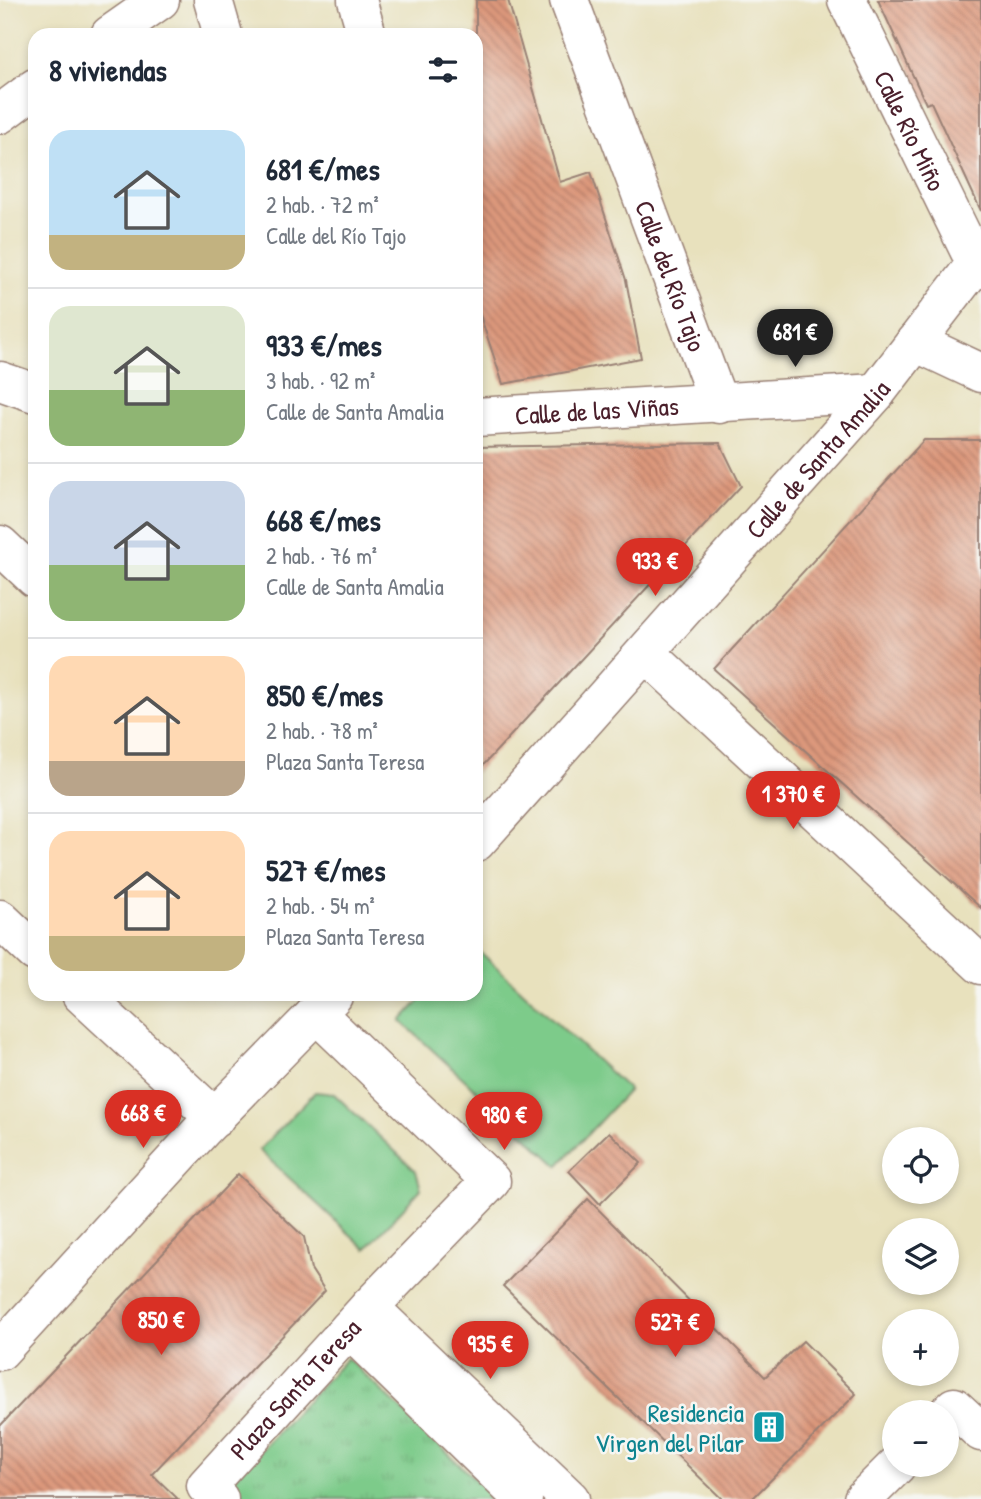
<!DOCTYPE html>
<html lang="es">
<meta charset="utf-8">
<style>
:root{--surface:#fff;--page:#f2f2f3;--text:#1f2937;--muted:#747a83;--line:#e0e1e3;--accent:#d93025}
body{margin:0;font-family:"Patrick Hand",sans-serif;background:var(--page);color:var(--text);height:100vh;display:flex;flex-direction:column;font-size:26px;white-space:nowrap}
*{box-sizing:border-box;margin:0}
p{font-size:23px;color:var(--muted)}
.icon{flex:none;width:38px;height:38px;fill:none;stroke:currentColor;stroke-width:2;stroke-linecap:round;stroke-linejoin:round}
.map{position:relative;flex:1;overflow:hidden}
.panel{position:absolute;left:28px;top:28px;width:455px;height:973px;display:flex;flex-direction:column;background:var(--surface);border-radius:21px;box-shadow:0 4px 10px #0003}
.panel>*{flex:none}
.buttons{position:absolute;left:882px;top:1127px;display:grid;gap:14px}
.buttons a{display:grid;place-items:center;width:77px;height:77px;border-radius:50%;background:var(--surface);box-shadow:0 4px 10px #0003;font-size:35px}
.price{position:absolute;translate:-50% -60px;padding:0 16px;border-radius:24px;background:var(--accent);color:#fff;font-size:23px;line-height:46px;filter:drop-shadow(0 2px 4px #0008)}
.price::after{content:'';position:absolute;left:50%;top:42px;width:21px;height:16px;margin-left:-10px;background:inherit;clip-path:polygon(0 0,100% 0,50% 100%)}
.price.on{background:#222;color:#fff}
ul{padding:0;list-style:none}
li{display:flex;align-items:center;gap:21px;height:175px;padding:0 21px}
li+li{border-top:2px solid var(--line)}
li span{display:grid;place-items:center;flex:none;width:196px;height:140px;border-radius:21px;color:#555}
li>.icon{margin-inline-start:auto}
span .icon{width:84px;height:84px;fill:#fffc;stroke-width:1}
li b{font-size:30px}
h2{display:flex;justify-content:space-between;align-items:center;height:84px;padding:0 21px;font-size:30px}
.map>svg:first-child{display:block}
.green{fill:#7dcb8a;stroke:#64755a;stroke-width:2}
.park{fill:url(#park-tufts);stroke:#64755a;stroke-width:2}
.building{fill:url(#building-back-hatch)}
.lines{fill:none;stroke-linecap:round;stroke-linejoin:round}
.minor-casing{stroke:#998074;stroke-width:41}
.minor{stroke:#fff;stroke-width:38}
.labels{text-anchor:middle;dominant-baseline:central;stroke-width:5;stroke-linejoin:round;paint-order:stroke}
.street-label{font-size:26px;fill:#4a1f2b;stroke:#f6f6f2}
.culture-label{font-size:26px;fill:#0d838f;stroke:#f6f6f2;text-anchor:end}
</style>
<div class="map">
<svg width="981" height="1499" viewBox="0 0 981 1499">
<defs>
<pattern id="park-tufts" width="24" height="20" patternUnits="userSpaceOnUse" patternTransform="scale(1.75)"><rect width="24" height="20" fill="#7dcb8a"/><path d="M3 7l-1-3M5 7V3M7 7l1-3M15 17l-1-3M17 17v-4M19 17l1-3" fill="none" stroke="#6eae77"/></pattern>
<pattern id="building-back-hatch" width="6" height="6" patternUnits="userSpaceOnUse" patternTransform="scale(1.75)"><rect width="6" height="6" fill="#dc987c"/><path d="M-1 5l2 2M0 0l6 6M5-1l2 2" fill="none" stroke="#b47b66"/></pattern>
</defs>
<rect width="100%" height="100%" fill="#f6f6f2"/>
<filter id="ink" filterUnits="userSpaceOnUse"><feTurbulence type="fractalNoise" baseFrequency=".0143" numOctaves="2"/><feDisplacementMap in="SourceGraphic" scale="14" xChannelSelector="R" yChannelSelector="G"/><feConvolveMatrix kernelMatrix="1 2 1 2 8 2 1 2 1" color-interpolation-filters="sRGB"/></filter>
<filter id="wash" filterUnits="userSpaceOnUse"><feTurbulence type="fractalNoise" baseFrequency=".00686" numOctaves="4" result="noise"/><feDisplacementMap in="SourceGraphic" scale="28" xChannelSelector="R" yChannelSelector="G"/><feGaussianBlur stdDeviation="1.57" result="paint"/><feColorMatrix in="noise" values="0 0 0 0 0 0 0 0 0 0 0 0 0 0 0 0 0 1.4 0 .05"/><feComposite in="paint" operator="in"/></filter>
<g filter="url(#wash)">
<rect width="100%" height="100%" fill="#e8e1bd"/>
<path class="green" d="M 476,948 L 629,1090 L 558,1166 L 401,1021 L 426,994 L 476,994 Z
M 315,1092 L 334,1094 L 416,1171 L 421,1189 L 366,1249 L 259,1150 Z"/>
<path class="park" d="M 347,1358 L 496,1499 L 245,1499 L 229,1484 Z"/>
<g id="blocks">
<path class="building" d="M 476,0 L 508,0 L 560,182 L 591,172 L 626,280 L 641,358 L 503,384 L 476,303 Z
M 878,0 L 981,0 L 981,211 L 931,102 L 926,104 Z
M 924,440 L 981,440 L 981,908 L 714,669 Z
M 720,443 L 741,486 L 476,773 L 476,447 Z
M 609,1132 L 641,1163 L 600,1204 L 569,1171 Z
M 238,1174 L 304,1237 L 311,1269 L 325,1291 L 152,1474 L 178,1499 L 0,1499 L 0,1426 Z
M 588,1199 L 765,1377 L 803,1341 L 856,1394 L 752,1499 L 722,1499 L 503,1286 Z"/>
</g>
</g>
<g filter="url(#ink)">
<use href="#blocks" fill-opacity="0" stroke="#998074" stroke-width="2"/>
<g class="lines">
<defs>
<g id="minor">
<path d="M 213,0 L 223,35"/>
<path d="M 357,0 L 367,35"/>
<path id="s1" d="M 569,0 L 719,404"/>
<path id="s2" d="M 847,0 L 975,262 L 981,269"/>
<path d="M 110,35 L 160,0"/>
<path d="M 0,114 L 35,88"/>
<path d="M 915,342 L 981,373"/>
<path d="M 0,381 L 35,393"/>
<path id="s3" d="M 476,417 L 876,393"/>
<path d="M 0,545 L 35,578"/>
<path d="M 646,653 L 981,965"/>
<path id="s4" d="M 476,842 L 876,393 L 981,257"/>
<path d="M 0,919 L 35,952"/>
<path d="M 81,994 L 215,1118"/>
<path d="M 369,1307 L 570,1499"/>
<path d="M 349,1329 L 523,1499"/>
<path d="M 0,1351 L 203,1129 L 333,996"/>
<path d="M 947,1414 L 954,1407 L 981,1432"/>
<path id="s5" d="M 219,1499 L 206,1486 L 369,1307 L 491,1181 L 316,1013"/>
<path d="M 863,1499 L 897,1465"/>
</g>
</defs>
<use href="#minor" class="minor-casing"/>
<use href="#minor" class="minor"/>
</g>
</g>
<defs>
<symbol id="building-square" viewBox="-11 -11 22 22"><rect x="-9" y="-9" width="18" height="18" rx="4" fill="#0f9aa8" stroke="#f6f6f2"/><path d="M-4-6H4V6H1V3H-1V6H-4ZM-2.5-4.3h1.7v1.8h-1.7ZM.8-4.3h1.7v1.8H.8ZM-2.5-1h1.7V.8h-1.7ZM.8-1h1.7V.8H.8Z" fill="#fff"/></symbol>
</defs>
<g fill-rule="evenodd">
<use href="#building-square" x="750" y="1408" width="38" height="38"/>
</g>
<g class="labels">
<g class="street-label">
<text stroke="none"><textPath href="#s2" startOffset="145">Calle Río Miño</textPath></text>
<text stroke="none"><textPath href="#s1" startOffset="294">Calle del Río Tajo</textPath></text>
<text stroke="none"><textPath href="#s3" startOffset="121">Calle de las Viñas</textPath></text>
<text stroke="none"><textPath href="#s4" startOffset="513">Calle de Santa Amalia</textPath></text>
<text stroke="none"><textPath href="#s5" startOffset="150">Plaza Santa Teresa</textPath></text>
</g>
<g class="culture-label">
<text x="744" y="1412">Residencia<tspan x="744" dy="30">Virgen del Pilar</tspan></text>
</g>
</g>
</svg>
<div class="buttons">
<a><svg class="icon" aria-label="locate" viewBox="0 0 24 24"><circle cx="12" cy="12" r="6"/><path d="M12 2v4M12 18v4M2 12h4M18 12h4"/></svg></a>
<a><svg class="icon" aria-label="layers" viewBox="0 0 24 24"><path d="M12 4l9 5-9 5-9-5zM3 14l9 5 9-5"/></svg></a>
<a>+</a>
<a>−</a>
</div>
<b class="price on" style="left:795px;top:369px">681 €</b>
<b class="price" style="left:655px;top:598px">933 €</b>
<b class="price" style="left:793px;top:831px">1 370 €</b>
<b class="price" style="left:143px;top:1150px">668 €</b>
<b class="price" style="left:504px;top:1152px">980 €</b>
<b class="price" style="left:161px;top:1357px">850 €</b>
<b class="price" style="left:675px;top:1359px">527 €</b>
<b class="price" style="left:490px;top:1381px">935 €</b>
<section class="panel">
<h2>8 viviendas<svg class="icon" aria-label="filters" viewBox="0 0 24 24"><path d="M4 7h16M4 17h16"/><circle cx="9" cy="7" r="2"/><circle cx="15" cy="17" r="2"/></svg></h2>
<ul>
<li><span style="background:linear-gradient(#bfe0f5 75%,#c2b280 0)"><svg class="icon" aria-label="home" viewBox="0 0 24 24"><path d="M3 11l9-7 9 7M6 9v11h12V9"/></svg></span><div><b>681 €/mes</b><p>2 hab. · 72 m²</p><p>Calle del Río Tajo</p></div></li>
<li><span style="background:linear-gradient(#dfe7d0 60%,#8fb573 0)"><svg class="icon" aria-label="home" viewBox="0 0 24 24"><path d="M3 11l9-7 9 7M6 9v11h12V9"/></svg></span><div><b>933 €/mes</b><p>3 hab. · 92 m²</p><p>Calle de Santa Amalia</p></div></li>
<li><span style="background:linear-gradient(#c9d6e8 60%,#8fb573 0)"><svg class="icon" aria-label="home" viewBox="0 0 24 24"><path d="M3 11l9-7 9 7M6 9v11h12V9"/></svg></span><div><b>668 €/mes</b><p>2 hab. · 76 m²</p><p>Calle de Santa Amalia</p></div></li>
<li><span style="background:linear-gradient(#ffd9b3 75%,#b9a48a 0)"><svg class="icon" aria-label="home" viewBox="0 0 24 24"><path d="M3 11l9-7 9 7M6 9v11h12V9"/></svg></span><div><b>850 €/mes</b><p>2 hab. · 78 m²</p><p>Plaza Santa Teresa</p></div></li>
<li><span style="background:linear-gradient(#ffd9b3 75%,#c2b280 0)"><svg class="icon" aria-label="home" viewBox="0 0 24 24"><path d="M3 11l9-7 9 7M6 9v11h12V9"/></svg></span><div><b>527 €/mes</b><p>2 hab. · 54 m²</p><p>Plaza Santa Teresa</p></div></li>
</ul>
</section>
</div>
